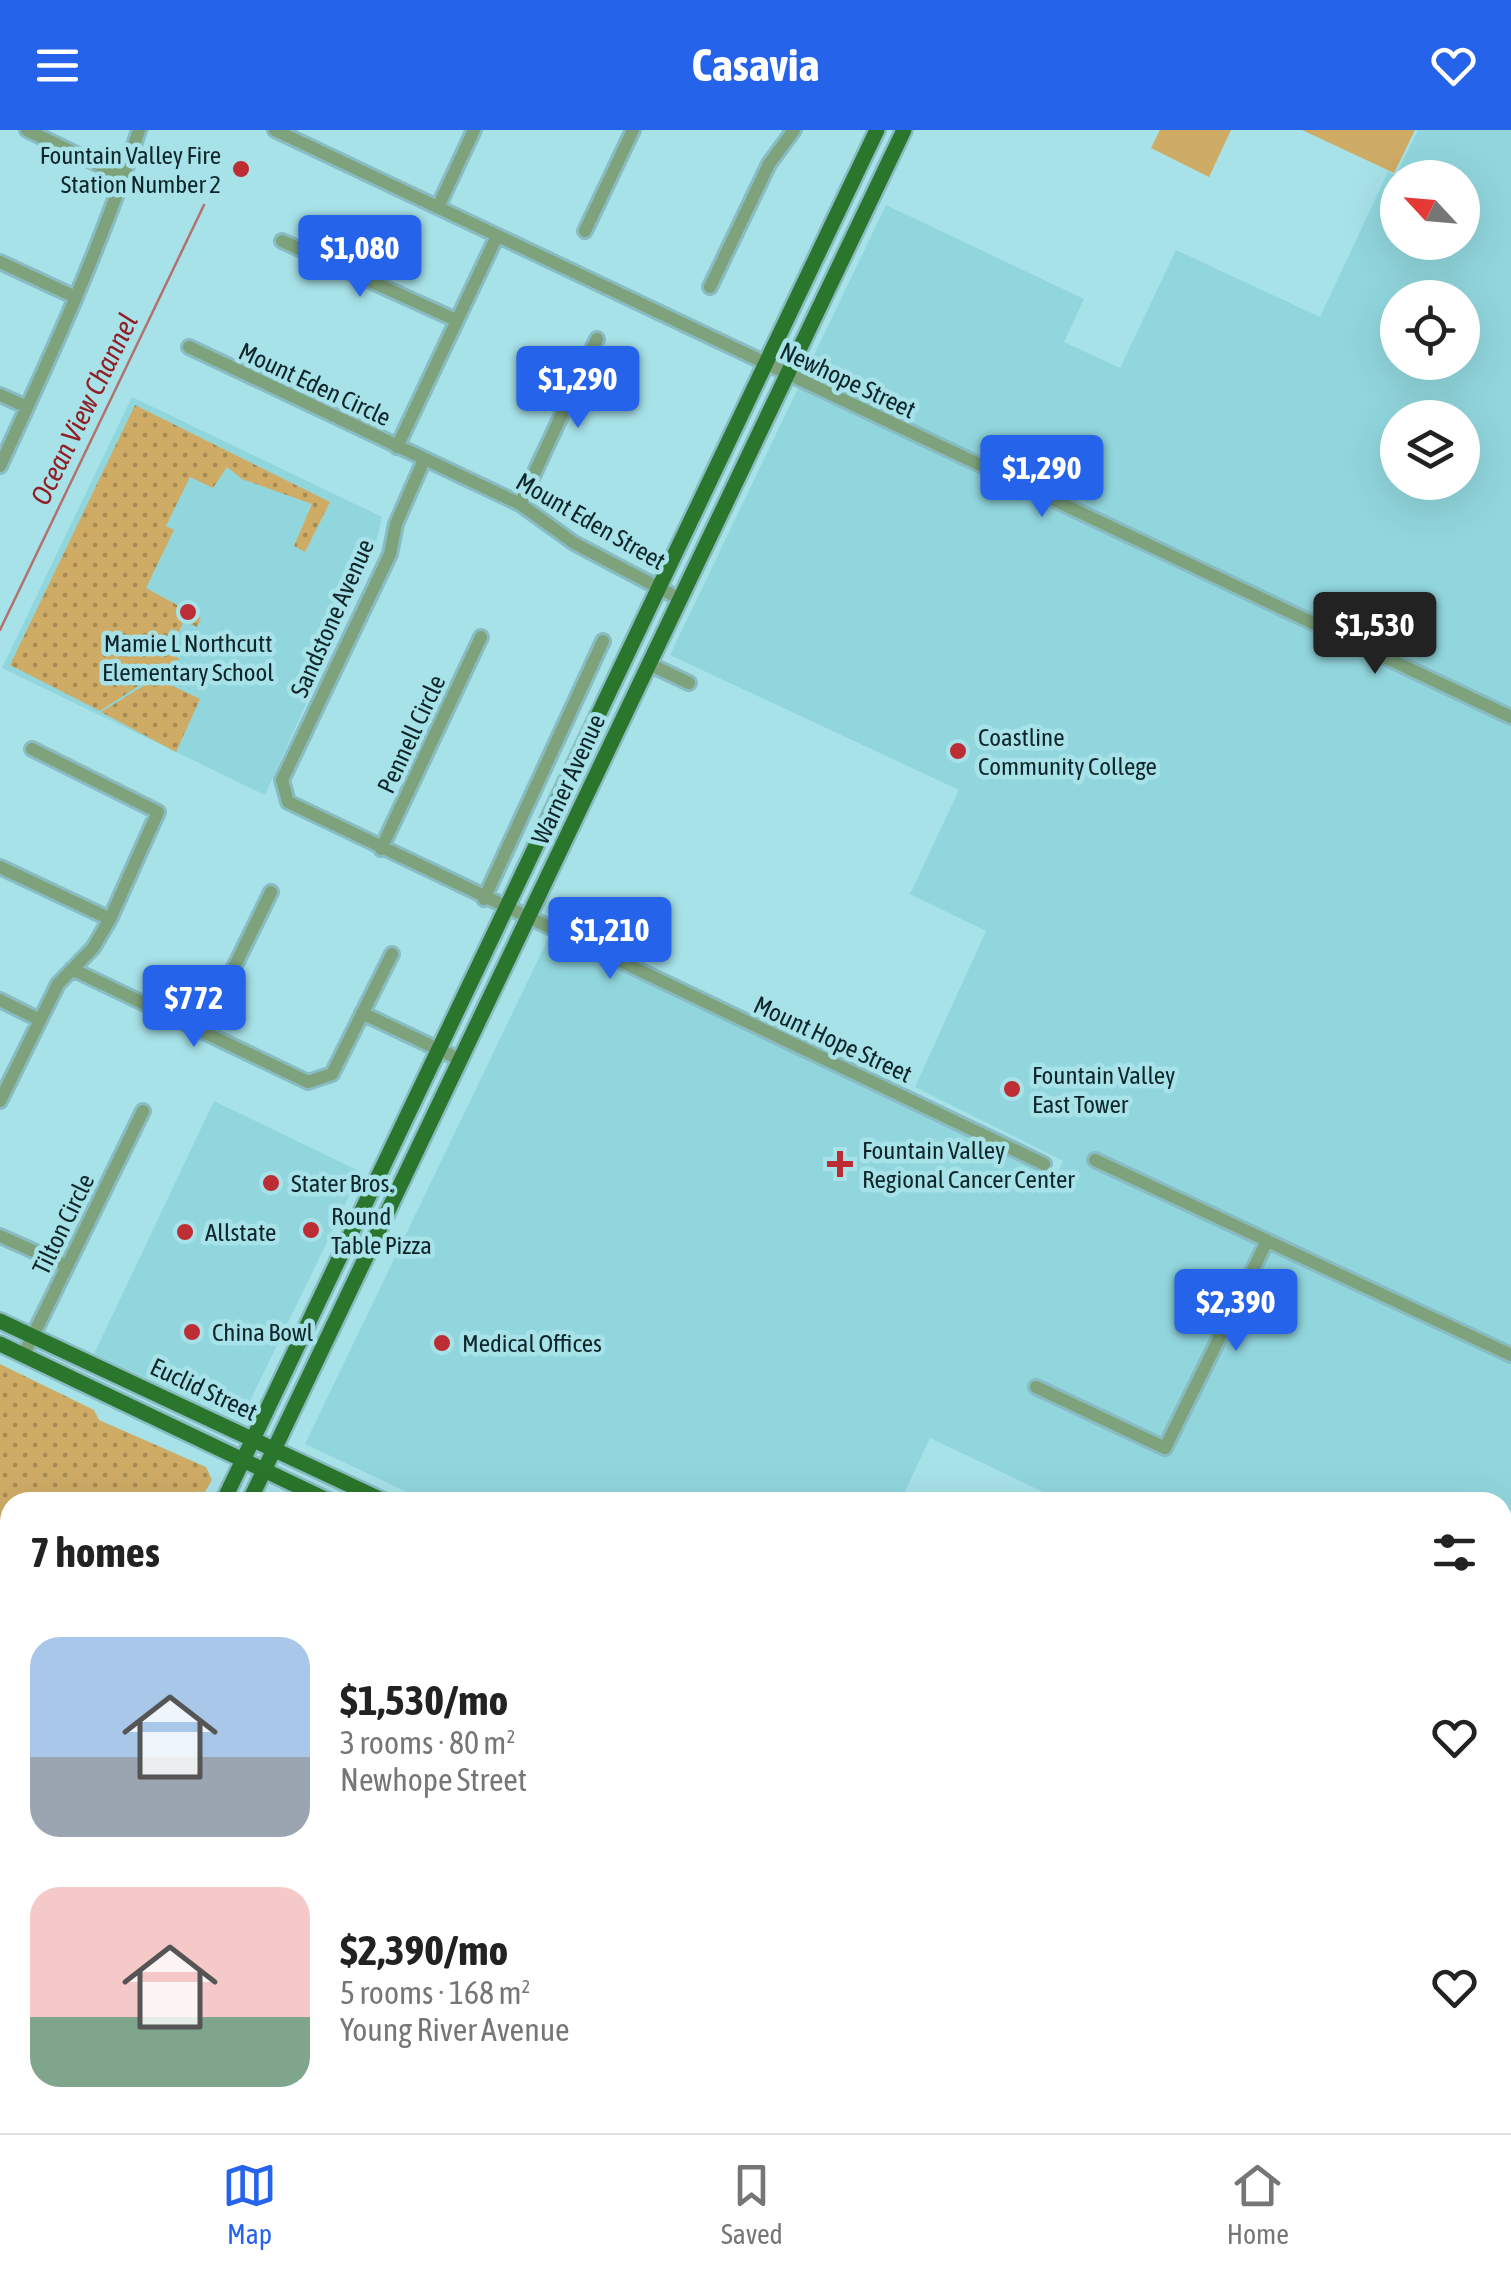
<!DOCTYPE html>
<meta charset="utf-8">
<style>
:root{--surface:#fff;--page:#f6f6f6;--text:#222;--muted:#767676;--line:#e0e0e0;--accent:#2563eb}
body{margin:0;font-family:"Asap Condensed",sans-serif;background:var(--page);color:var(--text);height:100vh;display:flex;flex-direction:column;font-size:38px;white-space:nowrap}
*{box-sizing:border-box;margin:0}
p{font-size:32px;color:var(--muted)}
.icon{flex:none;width:55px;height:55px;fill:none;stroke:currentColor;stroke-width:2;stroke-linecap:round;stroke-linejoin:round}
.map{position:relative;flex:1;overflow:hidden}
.panel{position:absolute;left:0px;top:1362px;width:1512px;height:642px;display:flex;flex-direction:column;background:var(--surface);border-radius:30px 30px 0 0;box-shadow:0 10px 40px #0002}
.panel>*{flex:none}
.needle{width:65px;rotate:296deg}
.controls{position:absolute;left:1380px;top:30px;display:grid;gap:20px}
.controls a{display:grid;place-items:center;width:100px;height:100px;border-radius:50%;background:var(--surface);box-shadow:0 10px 40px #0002;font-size:50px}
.price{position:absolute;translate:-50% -85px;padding:0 22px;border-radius:10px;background:var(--accent);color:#fff;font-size:32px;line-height:65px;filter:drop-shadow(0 2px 5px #0008)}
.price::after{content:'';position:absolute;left:50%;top:60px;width:30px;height:22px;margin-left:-15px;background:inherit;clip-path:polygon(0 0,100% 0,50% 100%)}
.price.active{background:#222;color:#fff}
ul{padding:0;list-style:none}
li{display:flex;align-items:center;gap:30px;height:250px;padding:0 30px}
li span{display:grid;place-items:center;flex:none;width:280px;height:200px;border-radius:30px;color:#555}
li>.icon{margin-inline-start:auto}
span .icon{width:120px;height:120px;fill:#fffc;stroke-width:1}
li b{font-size:42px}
h2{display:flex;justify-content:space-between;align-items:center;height:120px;padding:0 30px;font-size:42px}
header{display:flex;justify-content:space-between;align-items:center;height:130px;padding:0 30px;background:var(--accent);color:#fff;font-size:45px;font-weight:700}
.tab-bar{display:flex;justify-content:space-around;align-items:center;height:140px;border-top:2px solid var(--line);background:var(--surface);font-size:28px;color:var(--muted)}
.tab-bar a{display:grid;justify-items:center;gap:5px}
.tab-bar .active{color:var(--accent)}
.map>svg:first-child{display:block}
.built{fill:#91d6dd;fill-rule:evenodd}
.green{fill:url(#green-dots)}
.pitch{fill:#cfac66}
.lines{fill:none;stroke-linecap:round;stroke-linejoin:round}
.stream{stroke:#b2726e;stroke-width:2.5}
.minor-casing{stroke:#88bcc2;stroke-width:18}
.major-casing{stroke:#88bcc2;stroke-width:20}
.minor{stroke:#7ea37c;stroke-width:12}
.major{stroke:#2a762c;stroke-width:15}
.poi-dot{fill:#bd2d34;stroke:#a7e2e8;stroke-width:4}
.labels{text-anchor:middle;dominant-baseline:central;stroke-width:9;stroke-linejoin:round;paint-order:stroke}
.poi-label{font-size:25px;fill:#0e2629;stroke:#a7e2e8;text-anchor:start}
.street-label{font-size:25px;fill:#0e2629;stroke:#a7e2e8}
.water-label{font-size:28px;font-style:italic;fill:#911f25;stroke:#a7e2e8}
</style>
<header><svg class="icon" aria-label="menu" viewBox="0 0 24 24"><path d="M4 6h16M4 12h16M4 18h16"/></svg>Casavia<svg class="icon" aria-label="heart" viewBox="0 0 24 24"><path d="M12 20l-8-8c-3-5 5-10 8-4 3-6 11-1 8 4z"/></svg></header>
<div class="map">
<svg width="1511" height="2003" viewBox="0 0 1511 2003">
<defs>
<pattern id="green-dots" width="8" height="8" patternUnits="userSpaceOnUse" patternTransform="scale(2.5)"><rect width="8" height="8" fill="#cfac66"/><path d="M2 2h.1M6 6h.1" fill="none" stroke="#a68c54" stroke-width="1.8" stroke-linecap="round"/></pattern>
</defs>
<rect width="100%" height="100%" fill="#a7e2e8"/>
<path class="built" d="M 1418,0 L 1511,0 L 1511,1481 L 1503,1478 L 1502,1372 L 1064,1372 L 930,1308 L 900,1372 L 428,1372 L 305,1314 L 549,807 L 1056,1047 L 1063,1031 L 915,957 L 986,801 L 910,764 L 959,660 L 670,525 L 886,75 L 1084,169 L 1064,212 L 1120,238 L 1176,120 L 1320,187 L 1388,42 L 1396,45 ZM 1398,48 L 1462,48 L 1462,112 L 1398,112 ZM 1398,168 L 1462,168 L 1462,232 L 1398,232 ZM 1398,288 L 1462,288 L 1462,352 L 1398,352 Z
M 132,267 L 382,387 L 373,426 L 265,665 L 2,538 Z
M 214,971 L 361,1042 L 246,1279 L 228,1285 L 94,1224 Z"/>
<path class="green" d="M 135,275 L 330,372 L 305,422 L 294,416 L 312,374 L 242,349 L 227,337 L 213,358 L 190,347 L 166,396 L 174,400 L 146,458 L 201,488 L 197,497 L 184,491 L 179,502 L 171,499 L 162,519 L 180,529 L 100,581 L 10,535 Z
M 156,548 L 200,569 L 176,622 L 101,582 Z
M 0,1234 L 94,1280 L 99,1290 L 206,1337 L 212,1350 L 199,1372 L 10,1372 L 10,1762 L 0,1782 Z
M 1511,1537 L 1511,1889 L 1502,1885 L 1502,1544 Z"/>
<path class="pitch" d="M 1160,0 L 1231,0 L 1209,47 L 1151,18 Z
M 1302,0 L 1415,0 L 1394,43 Z"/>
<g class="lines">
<path class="stream" d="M 0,500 L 204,75"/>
<defs>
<path id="minor" d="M 27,0 L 126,48
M 275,0 L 1511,587
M 438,77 L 474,0
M 585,101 L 633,0
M 282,111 L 456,190
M 0,132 L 73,166
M 710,157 L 769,34 L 794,0
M 189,217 L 520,374 L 574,413 L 680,469
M 0,265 L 27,277
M 397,317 L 496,108
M 424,330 L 396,394 L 390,424 L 282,650 L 288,672 L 1044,1034
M 0,336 C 51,226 102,115 139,0
M 520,374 L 597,209
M 649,534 L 689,553
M 381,719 L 481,507
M 0,737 L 110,789
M 484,769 L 603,511
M 72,839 L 308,952 L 332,944 L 392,824
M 0,870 L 40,890
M 362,883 L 461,930
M 203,901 L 271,762
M 0,971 L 58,854 L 93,818 L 110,789 L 158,682 L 32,619
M 1095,1030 L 1511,1225
M 0,1106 L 67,1136
M 23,1226 L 143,981
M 1036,1257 L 1165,1318 L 1267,1111
M 0,1848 L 10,1853
M 0,1972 L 10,1950
M 288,1995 L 298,2003
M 1183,1995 L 1193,2003
M 1231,1996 L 1232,1995
M 105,2003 L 108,1995
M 223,2003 L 227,1995
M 436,2003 L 444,1995
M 632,2003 L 638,1995
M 774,2003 L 780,1995
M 926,2003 L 933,1995
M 1080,2003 L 1088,1995
M 1290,2003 L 1295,1995
M 1390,2003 L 1394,1995"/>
<path id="major" d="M 0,1191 L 386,1372
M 0,1214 L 331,1372
M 223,1372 L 877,0
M 249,1372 L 904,0
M 1502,1511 L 1511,1493
M 0,1837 L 10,1816
M 0,1891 L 10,1870
M 1502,1905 L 1511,1909
M 1502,1927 L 1511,1931
M 1259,2003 L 1264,1995"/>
</defs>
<use href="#minor" class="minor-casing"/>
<use href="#major" class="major-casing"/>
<use href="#minor" class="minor"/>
<use href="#major" class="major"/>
</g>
<g class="poi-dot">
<circle cx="241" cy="39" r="10"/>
<circle cx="188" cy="482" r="10"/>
<circle cx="958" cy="621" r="10"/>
<circle cx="1012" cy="959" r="10"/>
<path d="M835 1019h10v10h10v10h-10v10h-10v-10h-10v-10h10z"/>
<circle cx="271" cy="1053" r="10"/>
<circle cx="311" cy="1100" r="10"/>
<circle cx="185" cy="1102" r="10"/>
<circle cx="192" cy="1202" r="10"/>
<circle cx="442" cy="1213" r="10"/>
</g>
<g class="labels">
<g class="poi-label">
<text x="221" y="25" text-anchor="end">Fountain Valley Fire<tspan x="221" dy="29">Station Number 2</tspan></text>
<text x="188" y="513" text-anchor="middle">Mamie L Northcutt<tspan x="188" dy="29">Elementary School</tspan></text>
<text x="978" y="607">Coastline<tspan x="978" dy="29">Community College</tspan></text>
<text x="1032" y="945">Fountain Valley<tspan x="1032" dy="29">East Tower</tspan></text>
<text x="862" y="1020">Fountain Valley<tspan x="862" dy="29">Regional Cancer Center</tspan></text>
<text x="291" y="1053">Stater Bros.</text>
<text x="331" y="1086">Round<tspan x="331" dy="29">Table Pizza</tspan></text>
<text x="205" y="1102">Allstate</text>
<text x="212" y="1202">China Bowl</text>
<text x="462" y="1213">Medical Offices</text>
</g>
<g class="street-label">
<text transform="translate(848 250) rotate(25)">Newhope Street</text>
<text transform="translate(315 254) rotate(25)">Mount Eden Circle</text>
<text transform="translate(591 391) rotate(30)">Mount Eden Street</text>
<text transform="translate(332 488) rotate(-66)">Sandstone Avenue</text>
<text transform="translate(411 604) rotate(-65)">Pennell Circle</text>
<text transform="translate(568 649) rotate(-65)">Warner Avenue</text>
<text transform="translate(833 909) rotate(25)">Mount Hope Street</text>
<text transform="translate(63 1094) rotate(-64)">Tilton Circle</text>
<text transform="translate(204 1259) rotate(25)">Euclid Street</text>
</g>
<g class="water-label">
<text transform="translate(84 279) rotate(-64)">Ocean View Channel</text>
</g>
</g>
</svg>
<div class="controls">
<a><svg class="needle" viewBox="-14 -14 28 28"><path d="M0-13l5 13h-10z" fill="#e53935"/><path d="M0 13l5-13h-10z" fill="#767676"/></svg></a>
<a><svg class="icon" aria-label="locate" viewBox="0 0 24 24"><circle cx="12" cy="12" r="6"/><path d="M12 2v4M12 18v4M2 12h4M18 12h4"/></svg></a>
<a><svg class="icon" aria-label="layers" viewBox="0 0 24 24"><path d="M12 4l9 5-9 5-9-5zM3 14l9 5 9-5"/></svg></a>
</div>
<b class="price" style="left:360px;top:170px">$1,080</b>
<b class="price" style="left:578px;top:301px">$1,290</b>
<b class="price" style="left:1042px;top:390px">$1,290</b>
<b class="price active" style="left:1375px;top:547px">$1,530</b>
<b class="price" style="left:610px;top:852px">$1,210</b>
<b class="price" style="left:194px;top:920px">$772</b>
<b class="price" style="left:1236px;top:1224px">$2,390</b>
<section class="panel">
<h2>7 homes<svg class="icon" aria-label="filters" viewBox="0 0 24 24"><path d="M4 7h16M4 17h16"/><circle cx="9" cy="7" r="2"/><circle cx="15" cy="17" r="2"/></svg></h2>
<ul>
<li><span style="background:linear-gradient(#a9c7e8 60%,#9aa5b1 0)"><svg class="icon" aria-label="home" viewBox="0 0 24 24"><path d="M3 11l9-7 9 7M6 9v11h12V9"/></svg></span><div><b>$1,530/mo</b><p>3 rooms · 80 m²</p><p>Newhope Street</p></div><svg class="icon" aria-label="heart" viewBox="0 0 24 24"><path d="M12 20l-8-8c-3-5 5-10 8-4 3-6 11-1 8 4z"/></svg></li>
<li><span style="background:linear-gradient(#f6c9c9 65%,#7fa58c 0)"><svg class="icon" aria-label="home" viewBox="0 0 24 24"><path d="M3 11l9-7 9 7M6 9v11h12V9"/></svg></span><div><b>$2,390/mo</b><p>5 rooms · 168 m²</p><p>Young River Avenue</p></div><svg class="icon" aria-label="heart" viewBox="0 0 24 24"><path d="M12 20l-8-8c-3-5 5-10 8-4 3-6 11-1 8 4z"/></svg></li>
</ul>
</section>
</div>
<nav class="tab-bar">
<a class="active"><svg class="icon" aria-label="map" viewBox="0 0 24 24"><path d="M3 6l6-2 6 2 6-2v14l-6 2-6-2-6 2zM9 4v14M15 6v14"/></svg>Map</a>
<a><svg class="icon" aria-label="saved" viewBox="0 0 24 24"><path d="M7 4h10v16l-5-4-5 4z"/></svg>Saved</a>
<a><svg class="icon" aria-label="home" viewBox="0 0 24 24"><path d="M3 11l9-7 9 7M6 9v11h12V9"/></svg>Home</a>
</nav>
